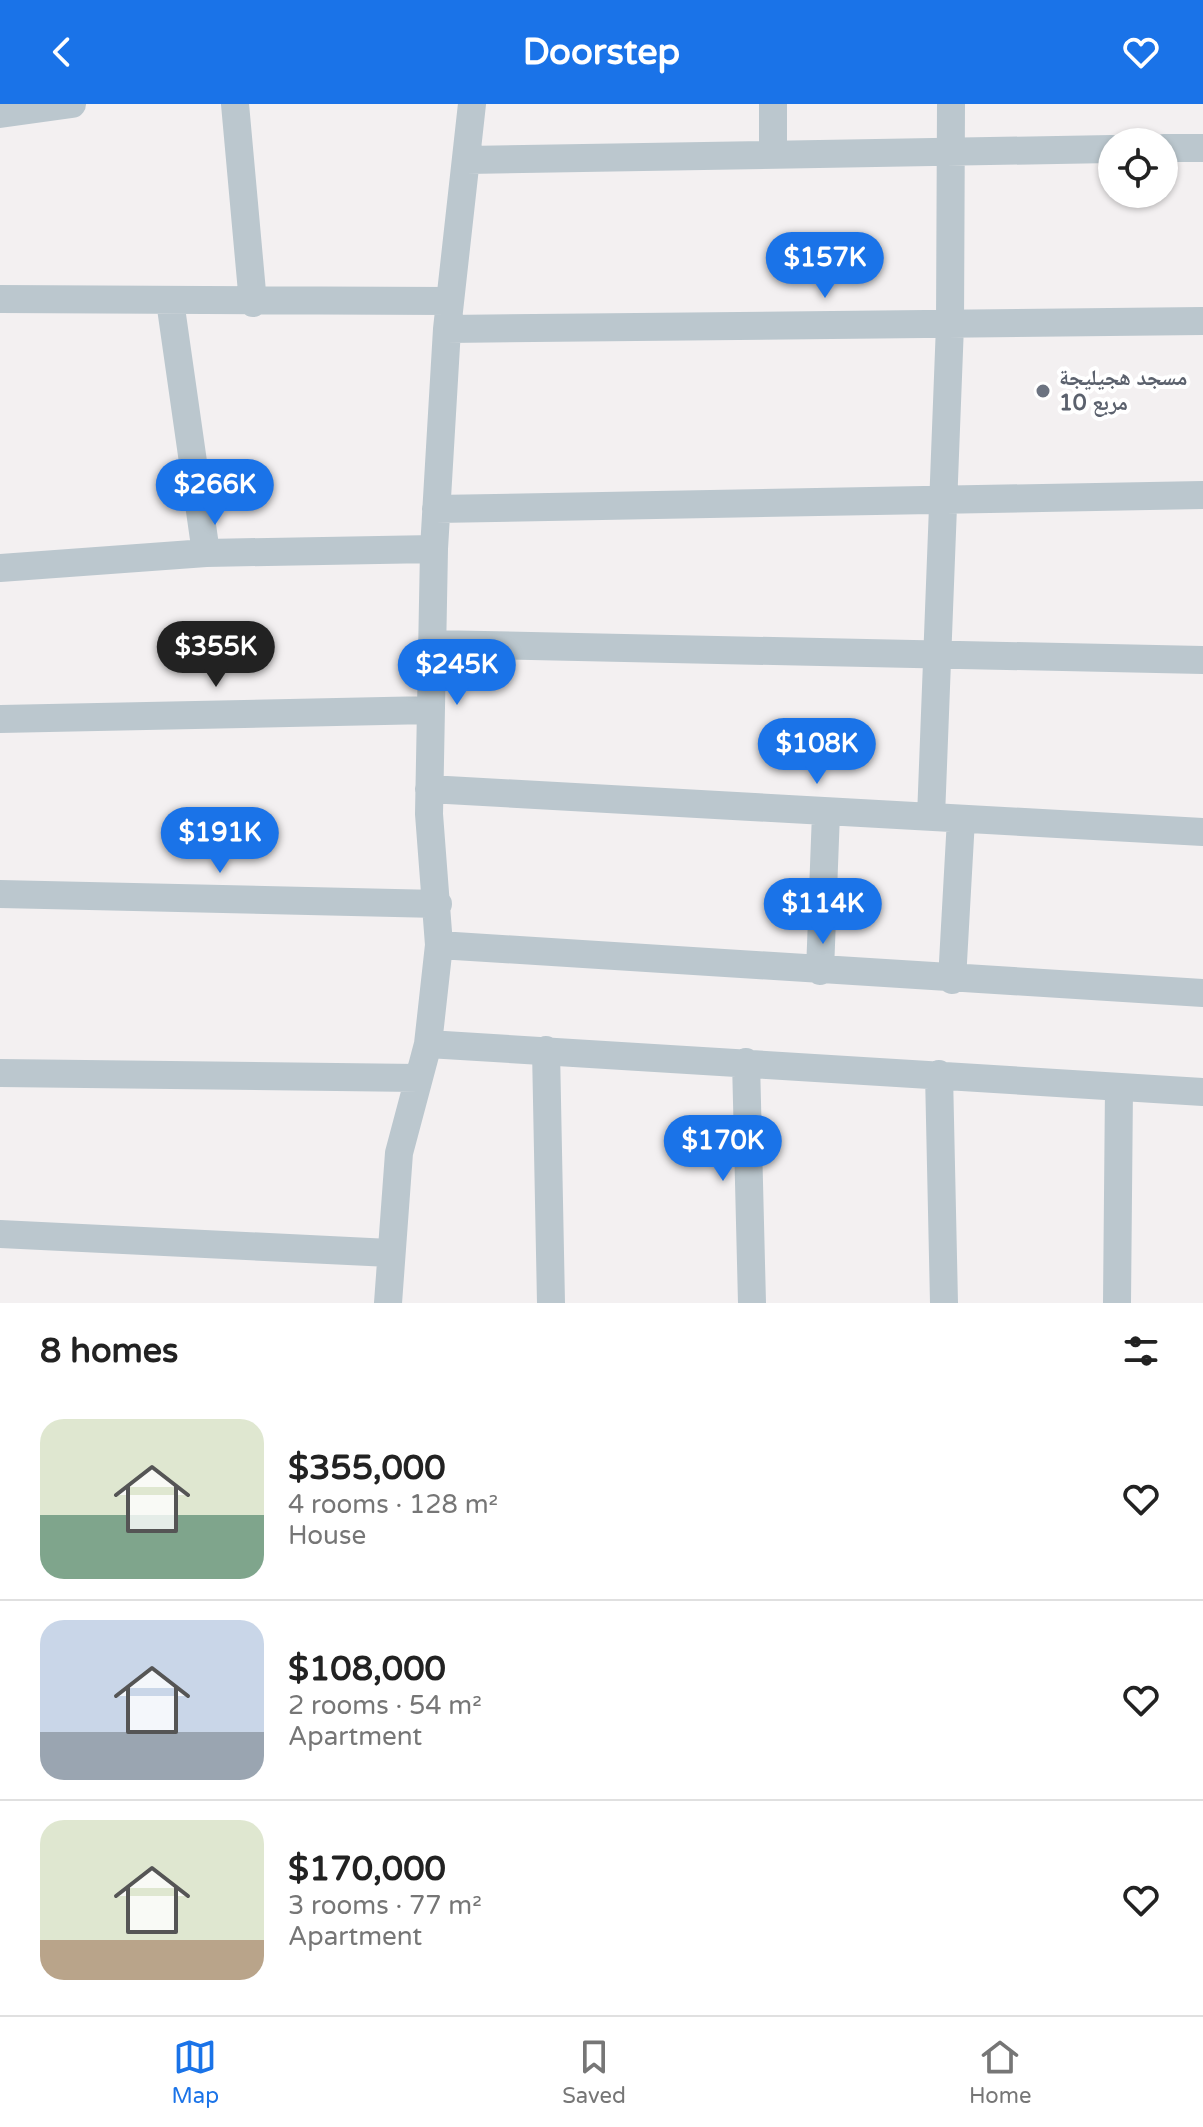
<!DOCTYPE html>
<meta charset="utf-8">
<style>
:root{--surface:#fff;--page:#f6f6f6;--text:#222;--muted:#767676;--line:#e0e0e0;--accent:#1a73e8}
body{margin:0;font-family:"Varela Round","Noto Naskh Arabic",sans-serif;background:var(--page);color:var(--text);height:100vh;display:flex;flex-direction:column;font-size:30px;white-space:nowrap}
*{box-sizing:border-box;margin:0}
p{font-size:26px;color:var(--muted)}
.icon{flex:none;width:44px;height:44px;fill:none;stroke:currentColor;stroke-width:2;stroke-linecap:round;stroke-linejoin:round}
.map{position:relative;height:1199px;overflow:hidden}
.side{display:flex;flex-direction:column;background:var(--surface);flex:1}
.side>*{flex:none}
.buttons{position:absolute;left:1098px;top:24px;display:grid;gap:16px}
.buttons a{display:grid;place-items:center;width:80px;height:80px;border-radius:50%;background:var(--surface);box-shadow:0 2px 6px #0004;font-size:40px}
.price{position:absolute;translate:-50% -68px;padding:0 18px;border-radius:28px;background:var(--accent);color:#fff;font-size:26px;line-height:52px;filter:drop-shadow(0 2px 4px #0008)}
.price::after{content:'';position:absolute;left:50%;top:48px;width:24px;height:18px;margin-left:-12px;background:inherit;clip-path:polygon(0 0,100% 0,50% 100%)}
.price.selected{background:#222;color:#fff}
ul{padding:0;list-style:none}
li{display:flex;align-items:center;gap:24px;height:200px;padding:0 40px}
li+li{border-top:2px solid var(--line)}
li span{display:grid;place-items:center;flex:none;width:224px;height:160px;border-radius:24px;color:#555}
li>.icon{margin-inline-start:auto}
span .icon{width:96px;height:96px;fill:#fffc;stroke-width:1}
li b{font-size:34px}
h2{display:flex;justify-content:space-between;align-items:center;height:96px;padding:0 40px;font-size:34px}
header{display:flex;justify-content:space-between;align-items:center;height:104px;padding:0 40px;background:var(--accent);color:#fff;font-size:36px;font-weight:700}
.menu{display:flex;justify-content:space-around;align-items:center;height:112px;border-top:2px solid var(--line);background:var(--surface);font-size:22px;color:var(--muted)}
.menu a{display:grid;justify-items:center;gap:4px}
.menu .selected{color:var(--accent)}
.map>svg:first-child{display:block}
.lines{fill:none;stroke-linecap:round;stroke-linejoin:round}
.minor{stroke:#bbc7ce;stroke-width:28}
.worship-dot{fill:#6b7280;stroke:#fff;stroke-width:3}
.labels{text-anchor:middle;dominant-baseline:central;stroke-width:8;stroke-linejoin:round;paint-order:stroke}
.worship-label{font-size:22px;font-weight:bold;fill:#5b616d;stroke:#fff;text-anchor:start}
</style>
<header><svg class="icon" aria-label="back" viewBox="0 0 24 24"><path d="M15 5l-7 7 7 7"/></svg>Doorstep<svg class="icon" aria-label="heart" viewBox="0 0 24 24"><path d="M12 20l-8-8c-3-5 5-10 8-4 3-6 11-1 8 4z"/></svg></header>
<div class="map">
<svg width="1203" height="1199" viewBox="0 0 1203 1199">
<rect width="100%" height="100%" fill="#f3f0f1"/>
<g class="lines">
<path class="minor" d="M 235,0 L 253,199
M 0,10 L 72,0
M 1164,44 L 1203,44
M 773,50 L 773,0
M 467,56 L 1112,45
M 0,195 L 450,197
M 170,197 L 206,449
M 447,225 L 1203,217
M 436,405 L 1203,391
M 0,464 L 206,449 L 434,445
M 432,540 L 1203,556
M 0,615 L 431,606
M 429,685 L 1203,728
M 931,713 L 950,221 L 951,0
M 0,790 L 438,800
M 439,841 L 1203,889
M 820,867 L 826,709
M 952,876 L 961,715
M 428,940 L 1203,988
M 546,946 L 551,1199
M 746,958 L 752,1199
M 0,969 L 418,974
M 939,970 L 944,1199
M 0,1130 L 390,1149
M 388,1199 L 399,1049 L 428,940 L 439,841 L 429,710 L 434,445 L 447,225 L 472,0
M 1117,1199 L 1119,983"/>
</g>
<circle class="worship-dot" cx="1043" cy="287" r="8"/>
<g class="labels">
<g class="worship-label">
<text x="1059" y="274">مسجد هجيليجة<tspan x="1059" dy="25">مربع 10</tspan></text>
</g>
</g>
</svg>
<div class="buttons">
<a><svg class="icon" aria-label="locate" viewBox="0 0 24 24"><circle cx="12" cy="12" r="6"/><path d="M12 2v4M12 18v4M2 12h4M18 12h4"/></svg></a>
</div>
<b class="price" style="left:825px;top:196px">$157K</b>
<b class="price" style="left:215px;top:423px">$266K</b>
<b class="price selected" style="left:216px;top:585px">$355K</b>
<b class="price" style="left:457px;top:603px">$245K</b>
<b class="price" style="left:817px;top:682px">$108K</b>
<b class="price" style="left:220px;top:771px">$191K</b>
<b class="price" style="left:823px;top:842px">$114K</b>
<b class="price" style="left:723px;top:1079px">$170K</b>
</div>
<section class="side">
<h2>8 homes<svg class="icon" aria-label="filters" viewBox="0 0 24 24"><path d="M4 7h16M4 17h16"/><circle cx="9" cy="7" r="2"/><circle cx="15" cy="17" r="2"/></svg></h2>
<ul>
<li><span style="background:linear-gradient(#dfe7d0 60%,#7fa58c 0)"><svg class="icon" aria-label="home" viewBox="0 0 24 24"><path d="M3 11l9-7 9 7M6 9v11h12V9"/></svg></span><div><b>$355,000</b><p>4 rooms · 128 m²</p><p>House</p></div><svg class="icon" aria-label="heart" viewBox="0 0 24 24"><path d="M12 20l-8-8c-3-5 5-10 8-4 3-6 11-1 8 4z"/></svg></li>
<li><span style="background:linear-gradient(#c9d6e8 70%,#9aa5b1 0)"><svg class="icon" aria-label="home" viewBox="0 0 24 24"><path d="M3 11l9-7 9 7M6 9v11h12V9"/></svg></span><div><b>$108,000</b><p>2 rooms · 54 m²</p><p>Apartment</p></div><svg class="icon" aria-label="heart" viewBox="0 0 24 24"><path d="M12 20l-8-8c-3-5 5-10 8-4 3-6 11-1 8 4z"/></svg></li>
<li><span style="background:linear-gradient(#dfe7d0 75%,#b9a48a 0)"><svg class="icon" aria-label="home" viewBox="0 0 24 24"><path d="M3 11l9-7 9 7M6 9v11h12V9"/></svg></span><div><b>$170,000</b><p>3 rooms · 77 m²</p><p>Apartment</p></div><svg class="icon" aria-label="heart" viewBox="0 0 24 24"><path d="M12 20l-8-8c-3-5 5-10 8-4 3-6 11-1 8 4z"/></svg></li>
</ul>
</section>
<nav class="menu">
<a class="selected"><svg class="icon" aria-label="map" viewBox="0 0 24 24"><path d="M3 6l6-2 6 2 6-2v14l-6 2-6-2-6 2zM9 4v14M15 6v14"/></svg>Map</a>
<a><svg class="icon" aria-label="saved" viewBox="0 0 24 24"><path d="M7 4h10v16l-5-4-5 4z"/></svg>Saved</a>
<a><svg class="icon" aria-label="home" viewBox="0 0 24 24"><path d="M3 11l9-7 9 7M6 9v11h12V9"/></svg>Home</a>
</nav>
